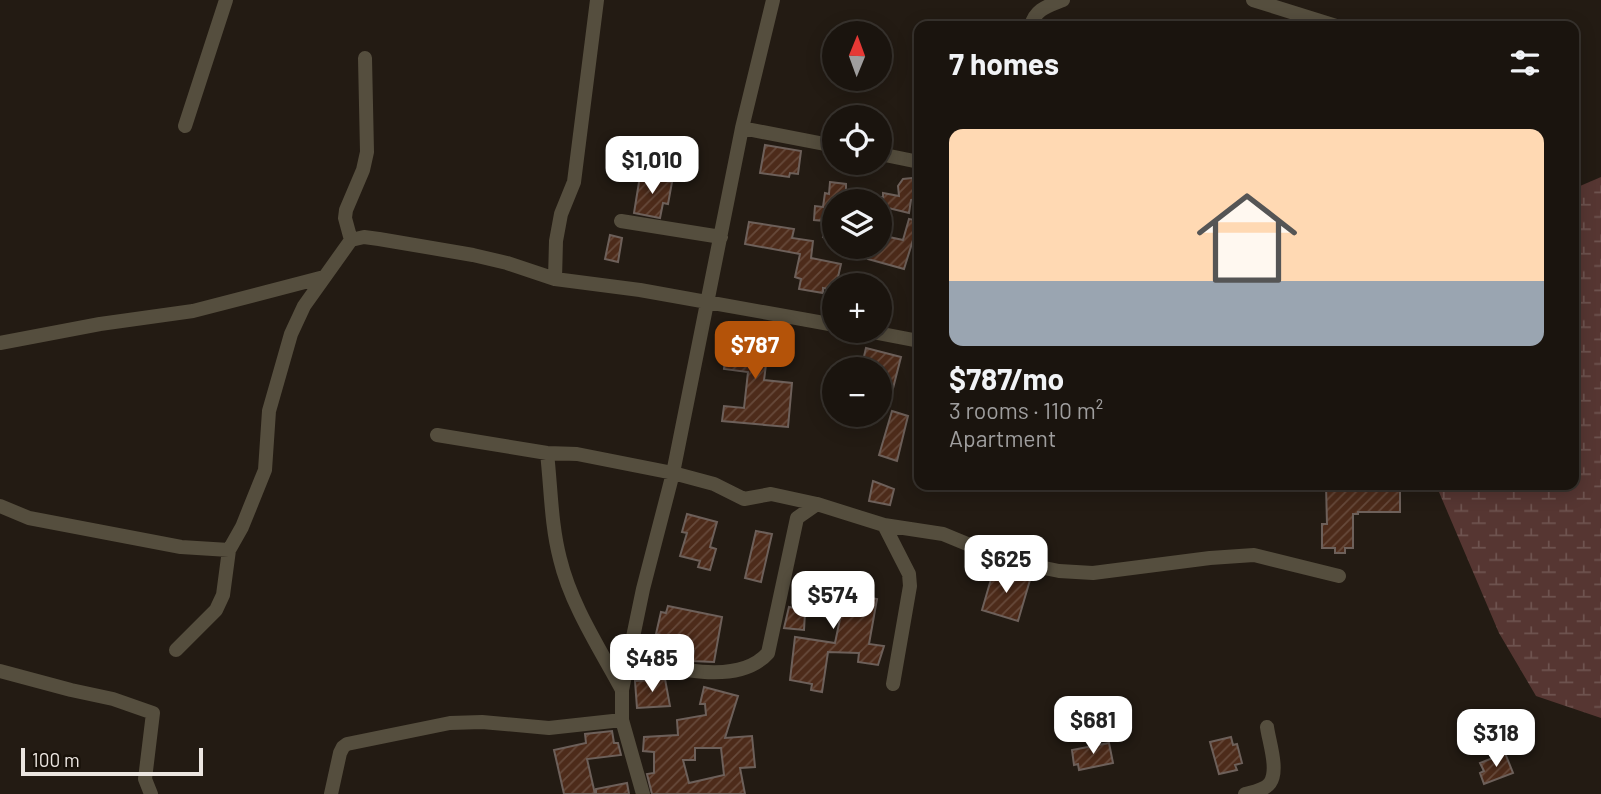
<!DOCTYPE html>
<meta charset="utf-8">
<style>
:root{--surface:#1a140e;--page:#231d17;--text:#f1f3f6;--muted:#9f9e9e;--line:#38332e;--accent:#b45309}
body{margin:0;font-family:Barlow,sans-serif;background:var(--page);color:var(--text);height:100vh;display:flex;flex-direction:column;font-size:26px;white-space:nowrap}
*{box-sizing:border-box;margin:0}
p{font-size:23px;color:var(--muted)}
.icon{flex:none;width:38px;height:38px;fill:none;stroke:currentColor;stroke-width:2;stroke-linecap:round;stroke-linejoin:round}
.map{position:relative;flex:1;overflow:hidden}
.drawer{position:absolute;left:914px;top:21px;width:665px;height:469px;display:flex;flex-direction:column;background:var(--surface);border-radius:14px;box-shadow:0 4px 18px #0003,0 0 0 2px var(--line)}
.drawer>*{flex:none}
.needle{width:46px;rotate:1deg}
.fabs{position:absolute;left:822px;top:21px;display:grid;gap:14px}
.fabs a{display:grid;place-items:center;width:70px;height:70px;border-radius:50%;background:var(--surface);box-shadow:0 4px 18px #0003,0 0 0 2px var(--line);font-size:35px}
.scale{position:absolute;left:21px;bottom:18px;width:182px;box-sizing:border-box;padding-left:7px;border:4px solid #ece6e1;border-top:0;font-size:19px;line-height:24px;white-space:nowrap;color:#ece6e1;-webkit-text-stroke:5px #19120a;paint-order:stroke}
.price{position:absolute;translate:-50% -60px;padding:0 16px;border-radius:14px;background:#fff;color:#222;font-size:23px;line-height:46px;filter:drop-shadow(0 2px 4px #0008)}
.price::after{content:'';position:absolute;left:50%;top:42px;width:21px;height:16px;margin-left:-10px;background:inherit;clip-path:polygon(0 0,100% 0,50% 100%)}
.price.on{background:var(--accent);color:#fff}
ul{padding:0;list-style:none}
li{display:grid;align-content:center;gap:14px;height:371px;padding:0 35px}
li span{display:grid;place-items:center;height:217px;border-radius:14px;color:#555}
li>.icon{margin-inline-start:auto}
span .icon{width:126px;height:126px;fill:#fffc;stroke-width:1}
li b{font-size:30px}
h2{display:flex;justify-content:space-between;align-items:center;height:84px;padding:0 35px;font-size:30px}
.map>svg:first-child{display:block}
.wetland{fill:url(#wetland-marsh)}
.building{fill:url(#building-hatch);stroke:#6d605a;stroke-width:2;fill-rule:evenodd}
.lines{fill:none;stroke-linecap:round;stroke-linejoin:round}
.minor{stroke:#554e3e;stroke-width:14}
</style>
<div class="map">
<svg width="1601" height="794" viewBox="0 0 1601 794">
<defs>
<pattern id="wetland-marsh" width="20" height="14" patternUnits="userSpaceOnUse" patternTransform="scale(1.75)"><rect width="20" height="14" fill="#563632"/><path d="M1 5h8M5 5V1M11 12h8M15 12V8" fill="none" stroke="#6e534f"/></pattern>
<pattern id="building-hatch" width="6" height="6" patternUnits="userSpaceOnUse" patternTransform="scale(1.75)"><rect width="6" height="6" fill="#4d2b1a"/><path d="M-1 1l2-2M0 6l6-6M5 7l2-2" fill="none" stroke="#674a3b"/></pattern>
</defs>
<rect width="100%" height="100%" fill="#231b13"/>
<path class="wetland" d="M 1601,177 L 1601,718 L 1536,696 L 1499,633 L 1436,485 L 1573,485 L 1573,189 Z"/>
<path class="building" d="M 765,145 L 801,151 L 798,174 L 790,173 L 789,177 L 760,173 Z
M 640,176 L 672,182 L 668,204 L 663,203 L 660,218 L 634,213 Z
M 912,178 L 919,184 L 919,194 L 915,199 L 911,200 L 909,213 L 880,206 L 880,197 L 883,197 L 883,193 L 899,196 L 898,186 L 903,179 Z
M 830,182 L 846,184 L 846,191 L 850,191 L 849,201 L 835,201 L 835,238 L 823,237 L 825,221 L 814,220 L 815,206 L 823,207 L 825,193 L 829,194 Z
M 909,219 L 919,221 L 919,235 L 917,241 L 913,240 L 904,269 L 868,259 L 872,247 L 880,247 L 880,235 L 903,240 Z
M 749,222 L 794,229 L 792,238 L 813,241 L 811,258 L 841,264 L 835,290 L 823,288 L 823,293 L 799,289 L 801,279 L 795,277 L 800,254 L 745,244 Z
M 610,235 L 622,238 L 618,262 L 605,259 Z
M 729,329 L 770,334 L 764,380 L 792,383 L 788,427 L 722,421 L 724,406 L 744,408 L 748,372 L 724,369 L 725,359 L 719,358 L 721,338 L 727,339 Z
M 866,348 L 901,357 L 889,404 L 880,402 L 880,369 L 861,369 Z
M 892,411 L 908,416 L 897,461 L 879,455 Z
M 873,481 L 894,489 L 890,505 L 869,501 Z
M 1326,485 L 1400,485 L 1400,512 L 1358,512 L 1358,514 L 1353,514 L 1353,548 L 1345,548 L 1345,553 L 1335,553 L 1335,548 L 1322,548 L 1322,524 L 1327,524 Z
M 687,514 L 717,522 L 710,547 L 716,549 L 710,570 L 698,567 L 700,561 L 680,556 L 687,533 L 682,532 Z
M 756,531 L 772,534 L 761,582 L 745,578 Z
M 994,569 L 1030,580 L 1018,621 L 982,610 Z
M 811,582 L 872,591 L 871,598 L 877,599 L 869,644 L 884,646 L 878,665 L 858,662 L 859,653 L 828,652 L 822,692 L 811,690 L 812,684 L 790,680 L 795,637 L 835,643 L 840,619 L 805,613 L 804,630 L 784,628 L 789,607 L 806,610 Z
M 668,606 L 722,617 L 714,662 L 692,661 L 694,651 L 660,644 L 662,635 L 656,634 L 661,612 L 666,613 Z
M 665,679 L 670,706 L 637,708 L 635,681 Z
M 704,687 L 738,696 L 725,738 L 752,736 L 755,767 L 740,768 L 745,794 L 652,794 L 647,774 L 654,773 L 654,752 L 643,751 L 644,737 L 678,735 L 677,720 L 706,715 L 705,704 L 700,704 ZM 695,748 L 721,748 L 724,775 L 689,783 L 683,760 L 695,760 Z
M 612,731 L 614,743 L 618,743 L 621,755 L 587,759 L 595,794 L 564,794 L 554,750 L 586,743 L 585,734 Z
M 1231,737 L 1233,745 L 1237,744 L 1242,763 L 1235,765 L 1237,770 L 1219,774 L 1210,742 Z
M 1109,743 L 1113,763 L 1079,770 L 1078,764 L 1074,765 L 1072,750 Z
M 1505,753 L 1513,773 L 1484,784 L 1480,773 L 1484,771 L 1480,763 Z
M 627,783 L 629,794 L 596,794 L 596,789 Z"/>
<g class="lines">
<path class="minor" d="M 1253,0 L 1336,26
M 1031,26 C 1035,9 1048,6 1063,0
M 185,126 L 226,0
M 742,128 L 835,146
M 880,154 L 919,162
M 621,221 L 721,237
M 351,240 L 345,218 L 346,210 L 363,170 L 367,152 L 365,58
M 555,279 L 556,241 L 561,214 L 574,182 L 597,0
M 867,331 L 919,341
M 0,343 L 100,324 L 193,311 L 324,277
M 437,435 L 547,453 L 577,454 L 673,473 L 714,484 L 744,499 L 771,494 L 817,504 L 884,525 L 943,534 L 1006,560 L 1059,571 L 1093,573 L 1210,558 L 1254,555 L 1339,576
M 547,453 C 551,488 551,525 560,559 C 571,605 600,649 622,690
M 0,506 L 29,518 L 181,547 L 229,550
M 884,525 L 909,574 L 910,586 L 893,684
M 176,650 L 216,610 L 223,595 L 229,550 L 242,527 L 265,470 L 269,411 L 291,334 L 304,306 L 351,240 L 364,237 L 379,239 L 473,255 L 507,263 L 555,279 L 640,290 L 835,325
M 629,659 C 669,666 737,688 768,653 L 797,518 L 817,504
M 0,671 L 71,690 L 113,699 L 153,713 L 145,779 L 151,794
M 331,794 L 340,753 L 343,747 L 347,744 L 450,723 L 482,722 L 549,728 L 622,720
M 643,794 L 622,720 L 622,690 L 643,589 L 673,473 L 742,128 L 773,0
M 1245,794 C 1253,792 1265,790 1270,783 C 1279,770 1269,742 1267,727"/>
</g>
</svg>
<div class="fabs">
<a><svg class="needle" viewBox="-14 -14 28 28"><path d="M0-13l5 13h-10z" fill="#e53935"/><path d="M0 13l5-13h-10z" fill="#9f9e9e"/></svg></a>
<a><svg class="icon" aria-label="locate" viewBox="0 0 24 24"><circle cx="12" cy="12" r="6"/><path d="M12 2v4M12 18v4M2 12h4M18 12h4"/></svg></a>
<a><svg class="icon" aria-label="layers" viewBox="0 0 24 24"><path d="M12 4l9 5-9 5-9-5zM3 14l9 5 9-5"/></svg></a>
<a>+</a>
<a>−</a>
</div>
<div class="scale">100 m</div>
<b class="price" style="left:652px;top:196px">$1,010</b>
<b class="price on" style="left:755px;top:381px">$787</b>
<b class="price" style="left:1006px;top:595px">$625</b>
<b class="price" style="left:833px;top:631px">$574</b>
<b class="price" style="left:652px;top:694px">$485</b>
<b class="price" style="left:1093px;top:756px">$681</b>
<b class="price" style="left:1496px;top:769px">$318</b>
<section class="drawer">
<h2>7 homes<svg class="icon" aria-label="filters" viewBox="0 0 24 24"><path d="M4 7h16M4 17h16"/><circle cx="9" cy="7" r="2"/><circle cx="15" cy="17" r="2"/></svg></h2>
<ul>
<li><span style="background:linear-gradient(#ffd9b3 70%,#9aa5b1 0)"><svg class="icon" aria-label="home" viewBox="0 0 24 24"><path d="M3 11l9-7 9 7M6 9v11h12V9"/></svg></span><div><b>$787/mo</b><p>3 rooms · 110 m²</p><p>Apartment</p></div></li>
</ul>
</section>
</div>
